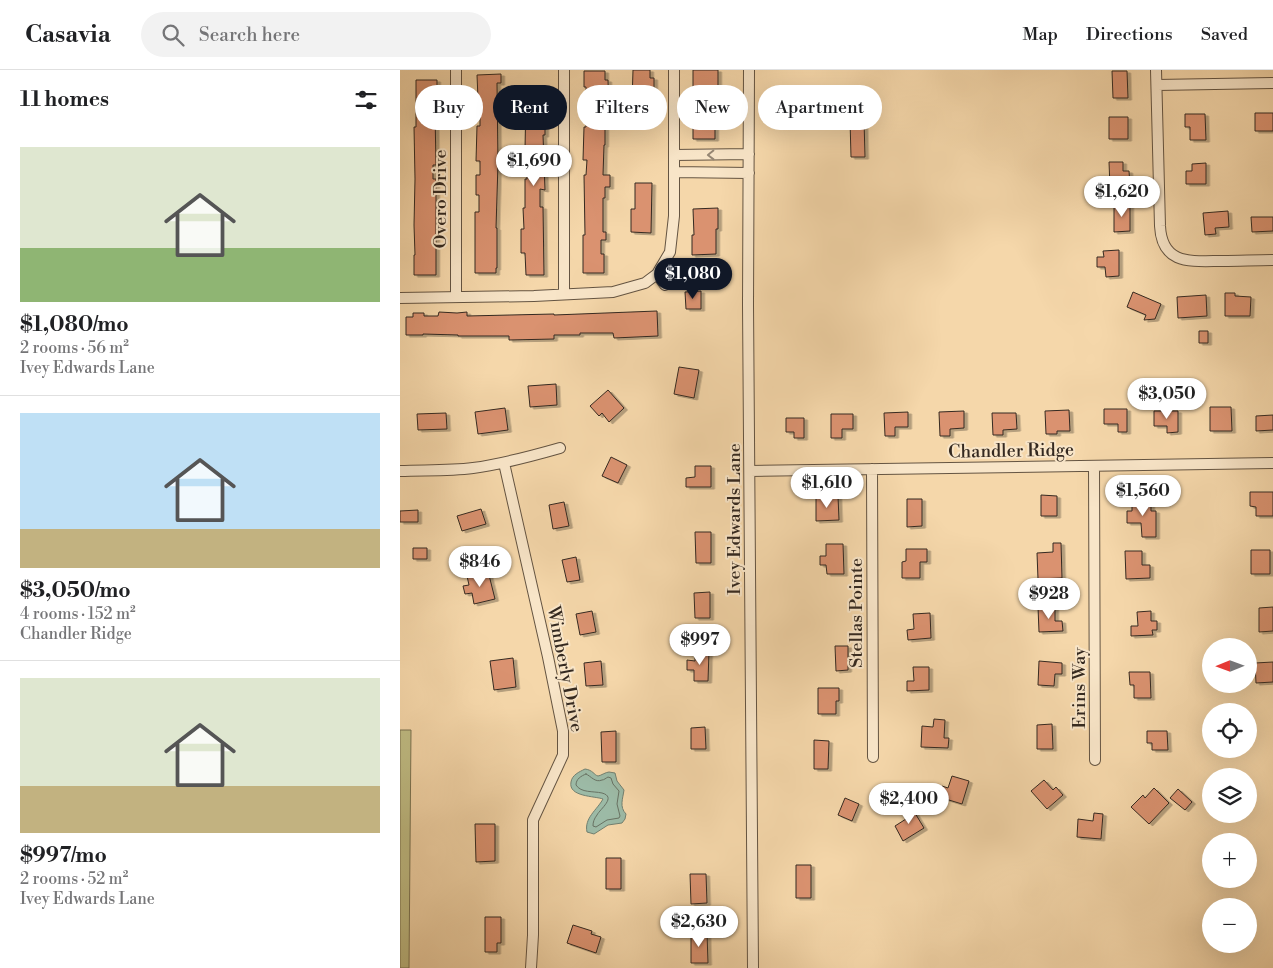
<!DOCTYPE html>
<meta charset="utf-8">
<style>
:root{--surface:#fff;--page:#f2f2f2;--text:#202124;--muted:#757577;--line:#e0e0e0;--accent:#111827}
body{margin:0;font-family:"Libre Bodoni",serif;background:var(--page);color:var(--text);height:100vh;display:flex;flex-direction:column;font-size:19px;white-space:nowrap}
*{box-sizing:border-box;margin:0}
p{font-size:16px;color:var(--muted)}
.icon{flex:none;width:28px;height:28px;fill:none;stroke:currentColor;stroke-width:2;stroke-linecap:round;stroke-linejoin:round}
.map{position:relative;flex:1;overflow:hidden}
.drawer{display:flex;flex-direction:column;background:var(--surface);width:400px}
.drawer>*{flex:none}
.hud{position:absolute;left:15px;top:15px;width:475px;height:45px;display:flex;gap:10px}
.needle{width:32px;rotate:269deg}
.fabs{position:absolute;left:802px;top:568px;display:grid;gap:10px}
.fabs a{display:grid;place-items:center;width:55px;height:55px;border-radius:50%;background:var(--surface);box-shadow:0 5px 20px #0002;font-size:25px}
.price{position:absolute;translate:-50% -42px;padding:0 11px;border-radius:18px;background:#fff;color:#222;font-size:16px;line-height:32px;filter:drop-shadow(0 1px 2px #0008)}
.price::after{content:'';position:absolute;left:50%;top:30px;width:15px;height:11px;margin-left:-8px;background:inherit;clip-path:polygon(0 0,100% 0,50% 100%)}
.price.selected{background:var(--accent);color:#fff}
ul{padding:0;list-style:none}
li{display:grid;align-content:center;gap:10px;height:265px;padding:0 20px}
li+li{border-top:1px solid var(--line)}
li span{display:grid;place-items:center;height:155px;border-radius:0px;color:#555}
li>.icon{margin-inline-start:auto}
span .icon{width:90px;height:90px;fill:#fffc;stroke-width:1}
li b{font-size:21px}
h2{display:flex;justify-content:space-between;align-items:center;height:60px;padding:0 20px;font-size:21px}
.chip{padding:0 18px;border-radius:22px;background:var(--surface);box-shadow:0 5px 20px #0002;font-size:18px;line-height:45px}
.chip.selected{background:var(--accent);color:#fff}
header{display:flex;align-items:center;gap:30px;box-sizing:border-box;height:70px;padding:0 25px;background:var(--surface);border-bottom:1px solid var(--line)}
header strong{font-size:24px}
nav{display:flex;gap:28px;margin-inline-start:auto;font-size:18px}
.search{width:350px;height:45px;background:var(--page);display:flex;align-items:center;gap:12px;box-sizing:border-box;padding:0 18px;border-radius:28px;color:var(--muted);font-size:19px}
main{display:flex;flex:1;min-height:0}
.map>svg:first-child{display:block}
.green{fill:#c0bd85;stroke:#7a7352}
.water{fill:#9cbaa6;stroke:#728070}
.lines{fill:none;stroke-linecap:round;stroke-linejoin:round}
.shore{stroke:#687263;stroke-width:1}
.building{fill:#da9270;stroke:#342920;filter:url(#shadow)}
.minor-casing{stroke:#645442;stroke-width:12}
.minor{stroke:#f8e5c8;stroke-width:10}
.oneway{stroke:#968774}
.labels{text-anchor:middle;dominant-baseline:central;stroke-width:4;stroke-linejoin:round;paint-order:stroke}
.street-label{font-size:18px;fill:#342920;stroke:#f8e5c8}
</style>
<header>
<strong>Casavia</strong>
<div class="search"><svg class="icon" aria-label="search" viewBox="0 0 24 24"><circle cx="10" cy="10" r="6"/><path d="M15 15l6 6"/></svg>Search here</div>
<nav><a>Map</a><a>Directions</a><a>Saved</a></nav>
</header>
<main>
<section class="drawer">
<h2>11 homes<svg class="icon" aria-label="filters" viewBox="0 0 24 24"><path d="M4 7h16M4 17h16"/><circle cx="9" cy="7" r="2"/><circle cx="15" cy="17" r="2"/></svg></h2>
<ul>
<li><span style="background:linear-gradient(#dfe7d0 65%,#8fb573 0)"><svg class="icon" aria-label="home" viewBox="0 0 24 24"><path d="M3 11l9-7 9 7M6 9v11h12V9"/></svg></span><div><b>$1,080/mo</b><p>2 rooms · 56 m²</p><p>Ivey Edwards Lane</p></div></li>
<li><span style="background:linear-gradient(#bfe0f5 75%,#c2b280 0)"><svg class="icon" aria-label="home" viewBox="0 0 24 24"><path d="M3 11l9-7 9 7M6 9v11h12V9"/></svg></span><div><b>$3,050/mo</b><p>4 rooms · 152 m²</p><p>Chandler Ridge</p></div></li>
<li><span style="background:linear-gradient(#dfe7d0 70%,#c2b280 0)"><svg class="icon" aria-label="home" viewBox="0 0 24 24"><path d="M3 11l9-7 9 7M6 9v11h12V9"/></svg></span><div><b>$997/mo</b><p>2 rooms · 52 m²</p><p>Ivey Edwards Lane</p></div></li>
</ul>
</section>
<div class="map">
<svg width="873" height="898" viewBox="0 0 873 898">
<defs>
<filter id="shadow"><feDropShadow dx="3.5" dy="2" stdDeviation="0" flood-color="#0004"/></filter>
</defs>
<rect width="100%" height="100%" fill="#f5d7aa"/>
<filter id="stains"><feTurbulence type="fractalNoise" baseFrequency=".004" numOctaves="4"/><feColorMatrix values="0 0 0 0 .2 0 0 0 0 .09 0 0 0 0 .02 0 0 0 .5 -.17"/></filter>
<radialGradient id="worn" r=".72"><stop offset=".6" stop-color="#630" stop-opacity="0"/><stop offset="1" stop-color="#630" stop-opacity=".3"/></radialGradient>
<path class="green" d="M 0,660 L 11,660 L 9,898 L 0,898 Z"/>
<path class="water" d="M 185,699 C 193,700 194,705 198,706 C 200,706 206,702 209,702 L 215,703 L 217,711 L 224,720 C 223,728 219,737 226,744 L 225,749 L 222,753 L 208,755 L 194,764 L 187,762 C 184,748 197,740 203,729 C 195,726 168,727 171,712 C 172,705 179,702 185,699 Z"/>
<g class="lines">
<path class="shore" d="M 186,704 C 191,706 195,713 202,710 C 204,710 206,708 208,707 L 211,708 L 213,714 L 219,721 L 217,734 L 220,746 L 219,748 L 207,750 L 196,757 L 193,756 C 193,752 194,749 197,745 C 200,739 217,727 202,723 C 193,721 181,723 176,715 C 176,709 181,706 186,704 Z"/>
</g>
<path class="building" d="M 233,0 L 250,0 L 250,8 L 254,8 L 254,21 L 252,21 L 253,52 L 232,53 L 231,32 L 232,32 Z
M 293,0 L 318,0 L 318,21 L 312,21 L 312,49 L 315,49 L 315,69 L 293,69 Z
M 184,1 L 205,1 L 205,10 L 208,10 L 209,47 L 205,47 L 205,75 L 204,75 L 203,105 L 210,105 L 210,117 L 205,117 L 205,128 L 203,128 L 203,162 L 206,162 L 206,170 L 201,170 L 201,184 L 204,184 L 204,203 L 183,203 L 183,165 L 185,165 L 184,105 L 186,105 L 187,90 L 183,90 L 184,57 L 186,57 L 186,17 L 184,17 Z
M 712,1 L 727,1 L 728,28 L 713,28 Z
M 101,4 L 101,13 L 97,13 L 98,93 L 96,158 L 97,158 L 97,198 L 96,198 L 96,203 L 75,203 L 75,142 L 79,142 L 79,125 L 76,125 L 76,105 L 80,105 L 80,91 L 76,91 L 77,56 L 80,56 L 80,40 L 76,40 L 76,29 L 78,29 L 77,5 Z
M 16,10 L 37,10 L 37,43 L 35,43 L 36,95 L 33,95 L 33,109 L 36,109 L 36,205 L 14,205 L 14,185 L 15,185 L 14,155 L 15,109 L 14,57 L 16,57 Z
M 126,27 L 145,27 L 145,65 L 143,65 L 145,120 L 140,119 L 140,137 L 143,137 L 144,205 L 126,205 L 125,183 L 121,183 L 121,159 L 124,159 L 123,138 L 125,138 L 125,109 L 127,109 L 126,79 L 125,79 Z
M 855,43 L 873,43 L 873,61 L 855,61 Z
M 785,44 L 805,44 L 806,70 L 790,70 L 790,57 L 785,57 Z
M 709,47 L 728,47 L 728,69 L 709,69 Z
M 450,50 L 464,50 L 465,87 L 451,87 Z
M 709,92 L 723,92 L 723,101 L 729,101 L 730,116 L 710,117 Z
M 806,93 L 806,114 L 786,114 L 786,101 L 792,101 L 792,94 Z
M 235,113 L 252,113 L 251,163 L 231,162 L 231,139 L 235,139 Z
M 714,135 L 730,135 L 730,161 L 714,162 Z
M 318,138 L 318,159 L 316,159 L 316,184 L 292,185 L 292,165 L 294,165 L 293,139 Z
M 828,141 L 829,157 L 815,158 L 816,164 L 805,165 L 803,143 Z
M 851,147 L 873,147 L 873,161 L 852,162 Z
M 719,180 L 719,206 L 706,207 L 705,197 L 697,197 L 697,187 L 704,187 L 703,181 Z
M 301,221 L 301,239 L 286,239 L 285,222 Z
M 733,222 L 761,234 L 755,249 L 744,250 L 746,245 L 727,237 Z
M 825,223 L 835,223 L 835,226 L 851,227 L 850,246 L 825,246 Z
M 806,225 L 807,246 L 778,248 L 777,227 Z
M 257,241 L 258,266 L 214,268 L 213,263 L 180,263 L 180,265 L 154,265 L 154,269 L 109,270 L 109,266 L 58,266 L 58,265 L 23,264 L 23,265 L 6,265 L 6,247 L 13,247 L 13,243 L 24,243 L 24,246 L 38,246 L 39,242 L 57,243 L 67,242 L 67,246 L 154,244 L 154,245 Z
M 799,261 L 808,261 L 808,273 L 799,273 Z
M 279,297 L 299,300 L 294,328 L 274,324 Z
M 156,314 L 157,335 L 130,337 L 128,316 Z
M 208,320 L 224,338 L 209,352 L 202,343 L 199,346 L 190,336 Z
M 810,337 L 831,337 L 832,361 L 810,361 Z
M 105,338 L 108,360 L 78,364 L 75,342 Z
M 704,339 L 727,339 L 727,362 L 718,362 L 718,354 L 704,354 Z
M 669,340 L 670,361 L 657,361 L 657,364 L 646,364 L 645,341 Z
M 564,341 L 564,358 L 550,359 L 550,366 L 540,366 L 539,342 Z
M 754,341 L 778,341 L 778,362 L 767,363 L 767,356 L 754,356 Z
M 508,342 L 508,357 L 495,357 L 495,366 L 485,366 L 484,343 Z
M 46,343 L 47,359 L 18,360 L 17,344 Z
M 592,343 L 616,343 L 617,359 L 603,360 L 603,365 L 593,365 Z
M 431,344 L 453,344 L 453,359 L 442,359 L 442,368 L 431,368 Z
M 873,345 L 873,360 L 856,361 L 856,346 Z
M 386,348 L 404,348 L 404,368 L 394,368 L 394,362 L 386,362 Z
M 211,387 L 227,395 L 218,413 L 202,406 Z
M 295,396 L 311,396 L 311,417 L 286,417 L 286,408 L 295,407 Z
M 850,422 L 873,422 L 873,446 L 856,446 L 856,437 L 850,436 Z
M 641,425 L 657,426 L 657,446 L 641,446 Z
M 438,426 L 439,450 L 416,451 L 416,427 Z
M 507,429 L 522,429 L 522,456 L 507,457 Z
M 732,430 L 751,430 L 751,441 L 756,441 L 756,467 L 742,467 L 741,453 L 727,453 L 727,441 L 732,441 Z
M 164,432 L 169,456 L 153,459 L 149,435 Z
M 81,439 L 86,454 L 62,461 L 57,446 Z
M 18,440 L 18,452 L 0,452 L 0,441 Z
M 295,462 L 311,462 L 311,493 L 296,493 Z
M 653,473 L 661,473 L 662,508 L 638,509 L 637,483 L 653,482 Z
M 426,474 L 443,474 L 444,504 L 427,504 L 426,495 L 420,495 L 420,486 L 426,486 Z
M 13,478 L 27,478 L 27,489 L 13,489 Z
M 506,479 L 527,479 L 527,492 L 520,492 L 520,508 L 502,508 L 502,492 L 506,491 Z
M 851,480 L 870,480 L 870,504 L 851,504 Z
M 725,481 L 742,481 L 742,495 L 750,495 L 750,508 L 726,509 Z
M 176,487 L 180,510 L 167,512 L 162,490 Z
M 88,501 L 95,529 L 74,534 L 72,523 L 65,524 L 63,516 L 69,515 L 67,506 Z
M 310,522 L 310,548 L 295,548 L 294,523 Z
M 638,537 L 655,537 L 655,551 L 662,551 L 663,561 L 639,562 Z
M 873,537 L 873,561 L 859,562 L 859,538 Z
M 192,541 L 196,562 L 180,565 L 176,544 Z
M 751,541 L 751,551 L 757,551 L 757,560 L 752,560 L 753,565 L 731,566 L 731,556 L 738,556 L 737,542 Z
M 530,543 L 531,568 L 508,570 L 507,560 L 514,559 L 513,544 Z
M 435,576 L 448,576 L 448,600 L 436,601 Z
M 295,581 L 309,581 L 308,611 L 294,611 L 294,600 L 287,600 L 287,590 L 295,591 Z
M 113,588 L 116,617 L 94,620 L 90,591 Z
M 201,591 L 203,615 L 186,616 L 184,593 Z
M 639,591 L 662,593 L 662,604 L 655,604 L 654,616 L 638,615 Z
M 873,592 L 873,612 L 856,613 L 855,593 Z
M 513,597 L 529,597 L 529,620 L 507,621 L 507,611 L 514,611 Z
M 729,602 L 750,602 L 751,628 L 734,628 L 734,615 L 730,615 Z
M 418,618 L 439,618 L 439,631 L 436,631 L 436,644 L 418,644 Z
M 534,649 L 545,650 L 544,668 L 549,668 L 548,678 L 521,677 L 522,656 L 533,657 Z
M 652,654 L 653,679 L 637,679 L 637,655 Z
M 305,657 L 306,679 L 291,679 L 291,658 Z
M 216,661 L 216,692 L 202,692 L 201,662 Z
M 747,661 L 767,661 L 768,680 L 752,680 L 752,673 L 747,673 Z
M 414,670 L 429,671 L 428,699 L 414,699 Z
M 552,706 L 569,711 L 562,734 L 539,727 L 542,716 L 548,718 Z
M 644,710 L 653,720 L 656,717 L 663,725 L 647,739 L 631,721 Z
M 754,718 L 769,733 L 749,754 L 731,737 L 743,725 L 745,728 Z
M 778,719 L 792,732 L 785,740 L 770,728 Z
M 445,728 L 459,734 L 452,751 L 438,745 Z
M 512,738 L 524,758 L 503,771 L 495,756 L 506,749 L 503,743 Z
M 694,743 L 703,744 L 701,769 L 677,767 L 678,749 L 693,751 Z
M 75,754 L 95,754 L 95,791 L 76,792 Z
M 206,788 L 221,788 L 221,819 L 206,819 Z
M 396,795 L 411,795 L 411,828 L 396,828 Z
M 290,804 L 306,804 L 307,833 L 291,834 Z
M 85,847 L 101,847 L 101,873 L 97,873 L 97,882 L 85,882 Z
M 173,855 L 192,861 L 191,864 L 201,867 L 196,883 L 167,873 Z
M 291,863 L 307,863 L 308,893 L 291,893 Z"/>
<g class="lines">
<defs>
<path id="minor" d="M 56,0 L 56,227
M 349,0 L 348,235 L 353,898
M 756,0 L 760,156 C 762,196 792,191 823,191 C 839,191 856,190 873,190
M 757,15 L 873,13
M 274,85 L 349,84
M 274,102 L 349,103
M 257,204 L 265,215
M 164,224 L 164,0
M 0,228 L 134,226 L 213,222 L 245,213 L 257,204 L 270,182 L 274,146 L 274,0
M 104,393 L 148,587 L 163,661 L 163,685 L 133,750 L 133,865 L 131,898
M 694,396 L 695,690
M 472,399 L 473,687
M 0,401 C 25,400 49,401 73,398 C 103,394 132,386 160,378
M 350,401 L 873,393"/>
</defs>
<use href="#minor" class="minor-casing"/>
<use href="#minor" class="minor"/>
</g>
<defs><path id="oneway-chevron" d="M-2-3.5L2.5 0L-2 3.5" fill="none" stroke-width="1.6" stroke-linecap="round" stroke-linejoin="round" transform="scale(1.25)"/></defs>
<use class="oneway" href="#oneway-chevron" transform="translate(311 85) rotate(179)"/>
<g class="labels">
<g class="street-label">
<text transform="translate(40 129) rotate(-90)">Overo Drive</text>
<text transform="translate(611 381) rotate(-1)">Chandler Ridge</text>
<text transform="translate(334 449) rotate(-90)">Ivey Edwards Lane</text>
<text transform="translate(456 543) rotate(-90)">Stellas Pointe</text>
<text transform="translate(165 599) rotate(79)">Wimberly Drive</text>
<text transform="translate(679 618) rotate(-90)">Erins Way</text>
</g>
</g>
<rect width="100%" height="100%" filter="url(#stains)"/>
<rect width="100%" height="100%" fill="url(#worn)"/>
</svg>
<div class="fabs">
<a><svg class="needle" viewBox="-14 -14 28 28"><path d="M0-13l5 13h-10z" fill="#e53935"/><path d="M0 13l5-13h-10z" fill="#757577"/></svg></a>
<a><svg class="icon" aria-label="locate" viewBox="0 0 24 24"><circle cx="12" cy="12" r="6"/><path d="M12 2v4M12 18v4M2 12h4M18 12h4"/></svg></a>
<a><svg class="icon" aria-label="layers" viewBox="0 0 24 24"><path d="M12 4l9 5-9 5-9-5zM3 14l9 5 9-5"/></svg></a>
<a>+</a>
<a>−</a>
</div>
<b class="price" style="left:134px;top:117px">$1,690</b>
<b class="price" style="left:722px;top:148px">$1,620</b>
<b class="price selected" style="left:293px;top:230px">$1,080</b>
<b class="price" style="left:767px;top:350px">$3,050</b>
<b class="price" style="left:427px;top:439px">$1,610</b>
<b class="price" style="left:743px;top:447px">$1,560</b>
<b class="price" style="left:80px;top:518px">$846</b>
<b class="price" style="left:649px;top:550px">$928</b>
<b class="price" style="left:300px;top:596px">$997</b>
<b class="price" style="left:509px;top:755px">$2,400</b>
<b class="price" style="left:299px;top:878px">$2,630</b>
<div class="hud">
<a class="chip">Buy</a>
<a class="chip selected">Rent</a>
<a class="chip">Filters</a>
<a class="chip">New</a>
<a class="chip">Apartment</a>
</div>
</div>
</main>
